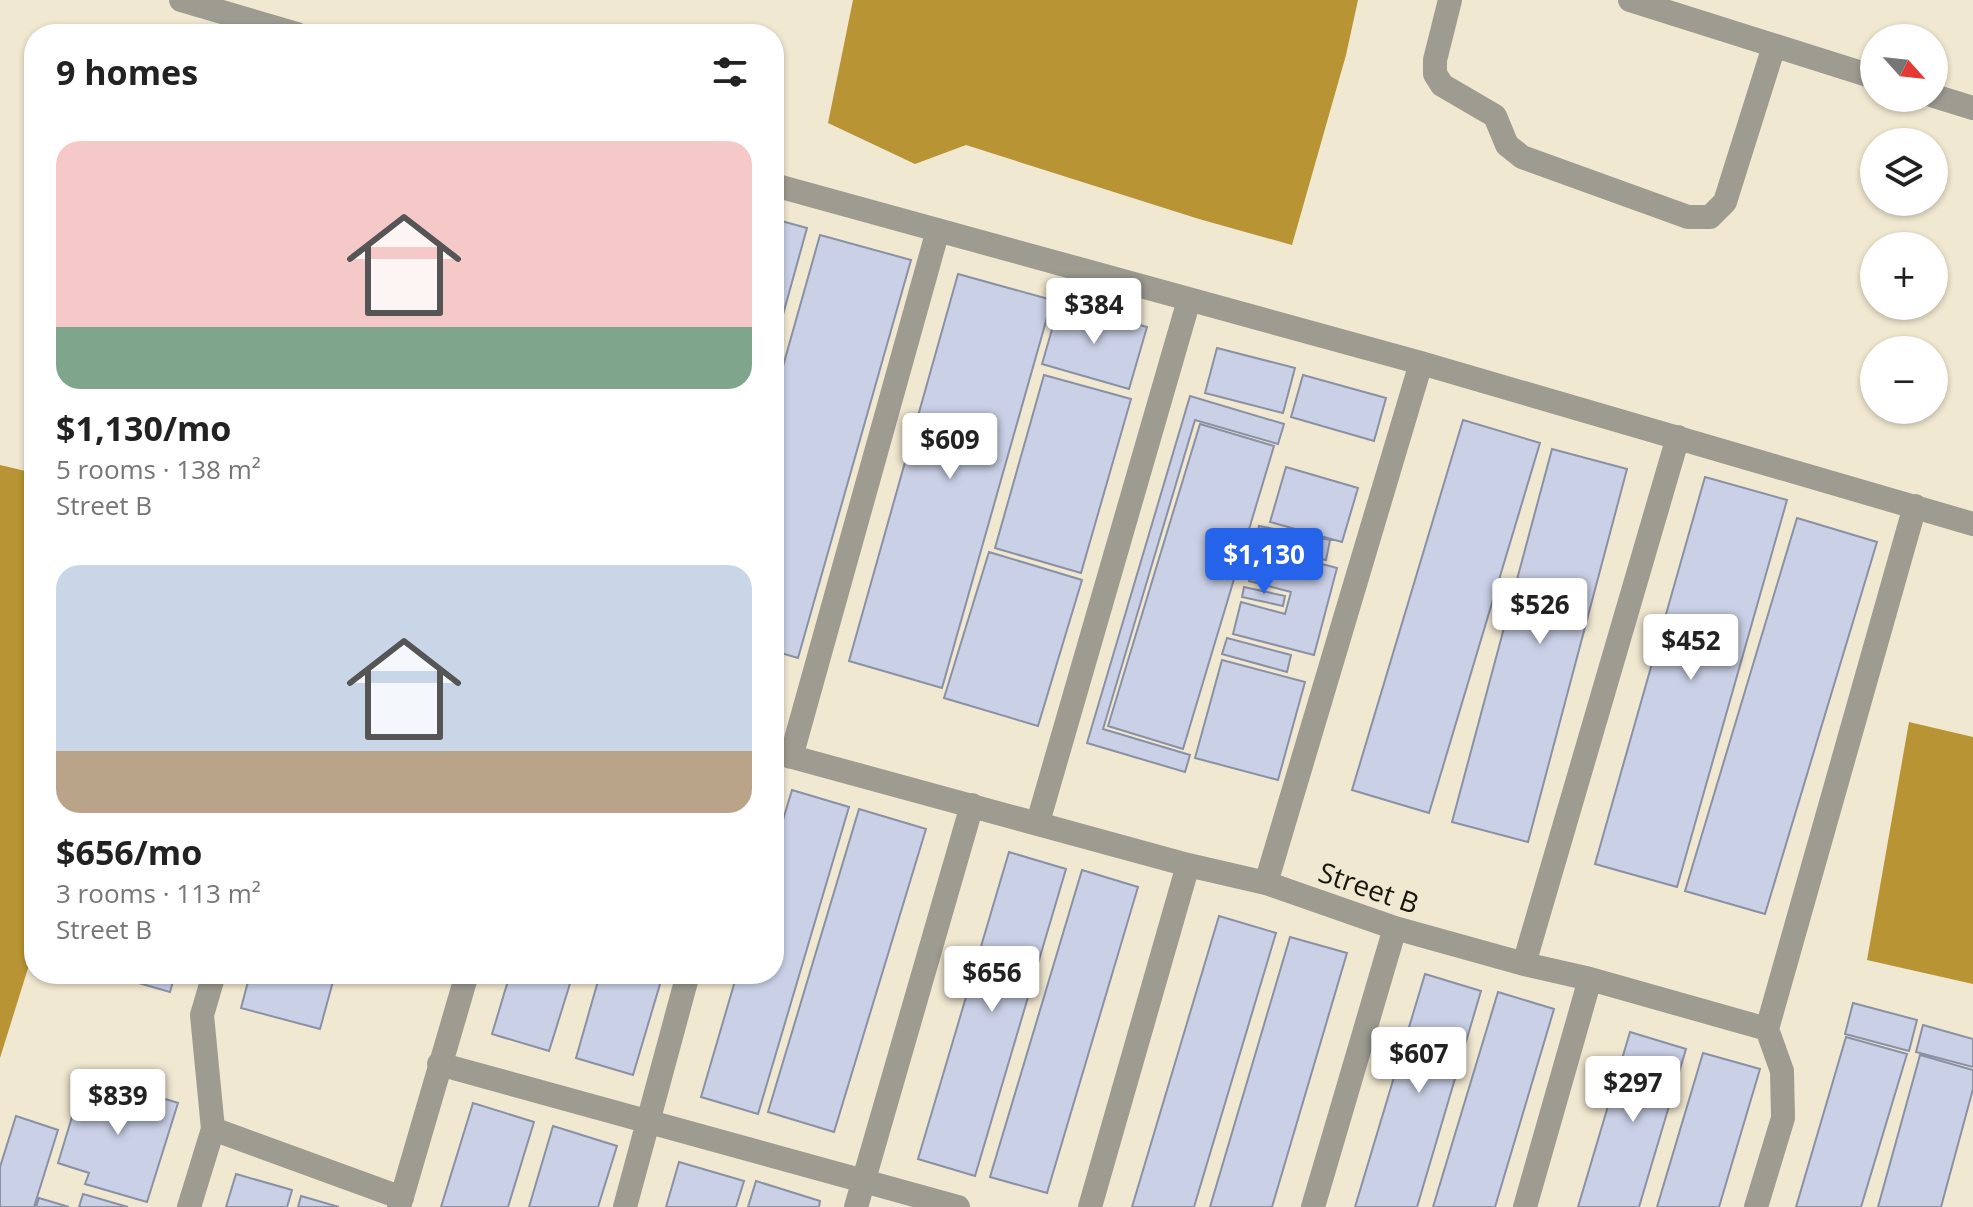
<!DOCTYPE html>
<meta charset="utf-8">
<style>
:root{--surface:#fff;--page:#f6f6f6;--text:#222;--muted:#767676;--accent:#2563eb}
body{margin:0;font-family:"Open Sans",sans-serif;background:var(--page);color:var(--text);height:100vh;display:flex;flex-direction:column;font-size:30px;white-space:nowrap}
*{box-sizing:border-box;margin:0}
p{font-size:26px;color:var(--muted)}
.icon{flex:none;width:44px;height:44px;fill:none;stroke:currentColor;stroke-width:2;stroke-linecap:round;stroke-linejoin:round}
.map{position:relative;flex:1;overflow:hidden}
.side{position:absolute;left:24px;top:24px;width:760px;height:960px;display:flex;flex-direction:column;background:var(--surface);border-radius:32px;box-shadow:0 2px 6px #0004}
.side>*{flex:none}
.needle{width:52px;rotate:117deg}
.buttons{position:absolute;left:1860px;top:24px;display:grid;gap:16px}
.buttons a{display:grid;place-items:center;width:88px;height:88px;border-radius:50%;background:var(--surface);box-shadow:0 2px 6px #0004;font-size:40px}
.price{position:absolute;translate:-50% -68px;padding:0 18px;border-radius:8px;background:#fff;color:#222;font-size:26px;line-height:52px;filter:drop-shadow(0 2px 4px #0008)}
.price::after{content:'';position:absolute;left:50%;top:48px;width:24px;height:18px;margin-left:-12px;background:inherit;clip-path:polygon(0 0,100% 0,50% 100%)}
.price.current{background:var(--accent);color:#fff}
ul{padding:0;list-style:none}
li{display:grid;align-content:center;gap:16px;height:424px;padding:0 32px}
li span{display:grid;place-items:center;height:248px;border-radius:24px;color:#555}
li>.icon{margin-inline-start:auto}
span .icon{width:144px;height:144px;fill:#fffc;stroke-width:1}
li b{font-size:34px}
h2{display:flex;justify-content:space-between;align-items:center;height:96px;padding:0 32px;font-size:34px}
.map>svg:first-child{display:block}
.water{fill:#b89434}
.building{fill:#cad0e6;stroke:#8b91a5;stroke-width:2}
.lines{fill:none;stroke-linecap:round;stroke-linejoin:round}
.street{stroke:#9e9b91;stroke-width:24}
.labels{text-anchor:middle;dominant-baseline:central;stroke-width:8;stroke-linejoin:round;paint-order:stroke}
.street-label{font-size:28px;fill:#19160e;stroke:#f1e8d1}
</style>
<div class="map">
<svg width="1973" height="1207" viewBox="0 0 1973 1207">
<rect width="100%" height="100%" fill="#f1e8d1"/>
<path class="water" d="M 853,0 L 1358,0 L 1346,55 L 1292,245 L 1199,219 L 966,145 L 915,164 L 828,123 Z
M 0,465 L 34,473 L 34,949 L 0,1058 Z
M 1909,722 L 1973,737 L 1973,984 L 1867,960 Z"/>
<path class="building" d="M 774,219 L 807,228 L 774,347 Z
M 820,235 L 911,260 L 798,658 L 774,651 L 774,398 Z
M 958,274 L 1052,300 L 942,688 L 849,661 Z
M 1060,302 L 1147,327 L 1129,389 L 1042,364 Z
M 1217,348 L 1295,368 L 1283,413 L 1205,393 Z
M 1044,375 L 1131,399 L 1081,573 L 995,548 Z
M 1303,375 L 1386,398 L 1374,441 L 1291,417 Z
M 1190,396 L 1284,424 L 1278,444 L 1195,420 L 1103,729 L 1190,755 L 1185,772 L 1087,743 Z
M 1463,420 L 1540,443 L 1429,813 L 1352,790 Z
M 1200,424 L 1274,446 L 1183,749 L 1108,726 Z
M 1552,449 L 1627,469 L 1528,842 L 1452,822 Z
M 1286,467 L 1358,488 L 1342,542 L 1270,522 Z
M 1705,477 L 1787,500 L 1677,887 L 1595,864 Z
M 1797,518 L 1877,542 L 1765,914 L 1685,891 Z
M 1259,526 L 1330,540 L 1326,560 L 1255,545 Z
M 1258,547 L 1337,568 L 1314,655 L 1233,634 L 1241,602 L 1285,614 L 1291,592 L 1249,581 Z
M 989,552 L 1082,580 L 1038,726 L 944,698 Z
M 1244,587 L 1285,596 L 1283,606 L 1242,597 Z
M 1227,638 L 1291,655 L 1287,672 L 1222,654 Z
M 1222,660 L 1305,682 L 1278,780 L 1195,758 Z
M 792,790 L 849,807 L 758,1114 L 701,1097 L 737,974 L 774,974 L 774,850 Z
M 859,809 L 926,829 L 834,1132 L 768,1112 Z
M 1009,852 L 1066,869 L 975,1176 L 918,1159 Z
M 1082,870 L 1138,887 L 1047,1193 L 990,1177 Z
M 1219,916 L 1276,933 L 1194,1207 L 1132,1207 Z
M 1290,937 L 1347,953 L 1272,1207 L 1210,1207 Z
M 107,974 L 175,974 L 170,992 Z
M 250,974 L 335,974 L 320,1029 L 241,1008 Z
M 510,974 L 573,974 L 549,1051 L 492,1034 Z
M 600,974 L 663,974 L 633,1075 L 576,1058 Z
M 1425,974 L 1481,991 L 1417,1207 L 1355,1207 Z
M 1498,992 L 1554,1009 L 1495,1207 L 1433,1207 Z
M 1853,1003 L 1917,1020 L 1909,1051 L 1845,1034 Z
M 1923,1025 L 1973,1039 L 1973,1067 L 1916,1052 Z
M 1630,1032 L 1686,1049 L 1639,1207 L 1578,1207 Z
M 1846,1037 L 1907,1054 L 1861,1207 L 1796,1207 Z
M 1703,1053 L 1760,1069 L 1719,1207 L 1657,1207 Z
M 1920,1055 L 1973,1070 L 1973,1089 L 1941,1207 L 1878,1207 Z
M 85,1074 L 178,1103 L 147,1202 L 85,1184 L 89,1173 L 58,1163 Z
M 473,1103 L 534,1122 L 508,1207 L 441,1207 Z
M 16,1116 L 58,1130 L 34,1207 L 0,1207 L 0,1167 Z
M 553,1126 L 617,1146 L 598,1207 L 529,1207 Z
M 679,1162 L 744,1181 L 736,1207 L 666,1207 Z
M 236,1174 L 292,1190 L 287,1207 L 226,1207 Z
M 756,1181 L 820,1201 L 819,1207 L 748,1207 Z
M 83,1194 L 128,1207 L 79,1207 Z
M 301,1196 L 339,1207 L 298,1207 Z
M 39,1198 L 69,1207 L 36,1207 Z"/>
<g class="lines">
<path class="street" d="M 181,0 L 297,34
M 1450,0 L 1435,60 L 1435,74 L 1442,85 L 1495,116 L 1507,145 L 1522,157 L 1688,217 L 1710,217 L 1725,202 L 1774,46
M 1630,0 L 1874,77
M 1934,96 L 1973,108
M 774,185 L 1421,363 L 1973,524
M 774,752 L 1188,865 L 1266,883 L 1395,928 L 1524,964 L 1590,979 L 1767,1029
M 791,757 L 938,230
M 1038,822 L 1189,300
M 1266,883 L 1421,363
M 1524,964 L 1678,437
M 1767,1029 L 1915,506
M 439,1064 L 958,1207
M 213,1129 L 402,1198
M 189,1207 L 213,1129 L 202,1015 L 214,974
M 399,1207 L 467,974
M 625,1207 L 688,974
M 856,1207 L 972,805
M 1090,1207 L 1188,865
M 1313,1207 L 1395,928
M 1525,1207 L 1590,979
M 1756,1207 L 1783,1118 L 1782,1071 L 1767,1029"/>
</g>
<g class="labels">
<g class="street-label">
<text transform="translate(1369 887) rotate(19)">Street B</text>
</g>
</g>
</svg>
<div class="buttons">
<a><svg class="needle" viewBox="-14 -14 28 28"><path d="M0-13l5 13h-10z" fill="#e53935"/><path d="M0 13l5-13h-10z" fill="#767676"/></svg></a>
<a><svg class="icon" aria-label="layers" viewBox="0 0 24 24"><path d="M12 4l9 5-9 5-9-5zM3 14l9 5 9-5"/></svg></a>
<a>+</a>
<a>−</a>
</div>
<b class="price" style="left:1094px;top:346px">$384</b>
<b class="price" style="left:950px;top:481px">$609</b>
<b class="price current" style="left:1264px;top:596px">$1,130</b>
<b class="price" style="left:1540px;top:646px">$526</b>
<b class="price" style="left:1691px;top:682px">$452</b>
<b class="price" style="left:992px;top:1014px">$656</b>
<b class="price" style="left:1419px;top:1095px">$607</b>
<b class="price" style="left:1633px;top:1124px">$297</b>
<b class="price" style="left:118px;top:1137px">$839</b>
<section class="side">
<h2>9 homes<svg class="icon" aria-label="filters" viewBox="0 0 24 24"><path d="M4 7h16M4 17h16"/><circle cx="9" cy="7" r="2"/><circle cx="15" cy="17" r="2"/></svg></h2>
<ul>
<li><span style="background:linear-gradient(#f6c9c9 75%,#7fa58c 0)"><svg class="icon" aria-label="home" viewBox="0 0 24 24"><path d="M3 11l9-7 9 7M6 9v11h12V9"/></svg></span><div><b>$1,130/mo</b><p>5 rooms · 138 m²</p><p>Street B</p></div></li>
<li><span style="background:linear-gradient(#c9d6e8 75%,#b9a48a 0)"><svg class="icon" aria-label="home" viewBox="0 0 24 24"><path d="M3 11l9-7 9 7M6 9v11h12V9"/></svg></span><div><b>$656/mo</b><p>3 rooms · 113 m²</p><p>Street B</p></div></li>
</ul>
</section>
</div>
